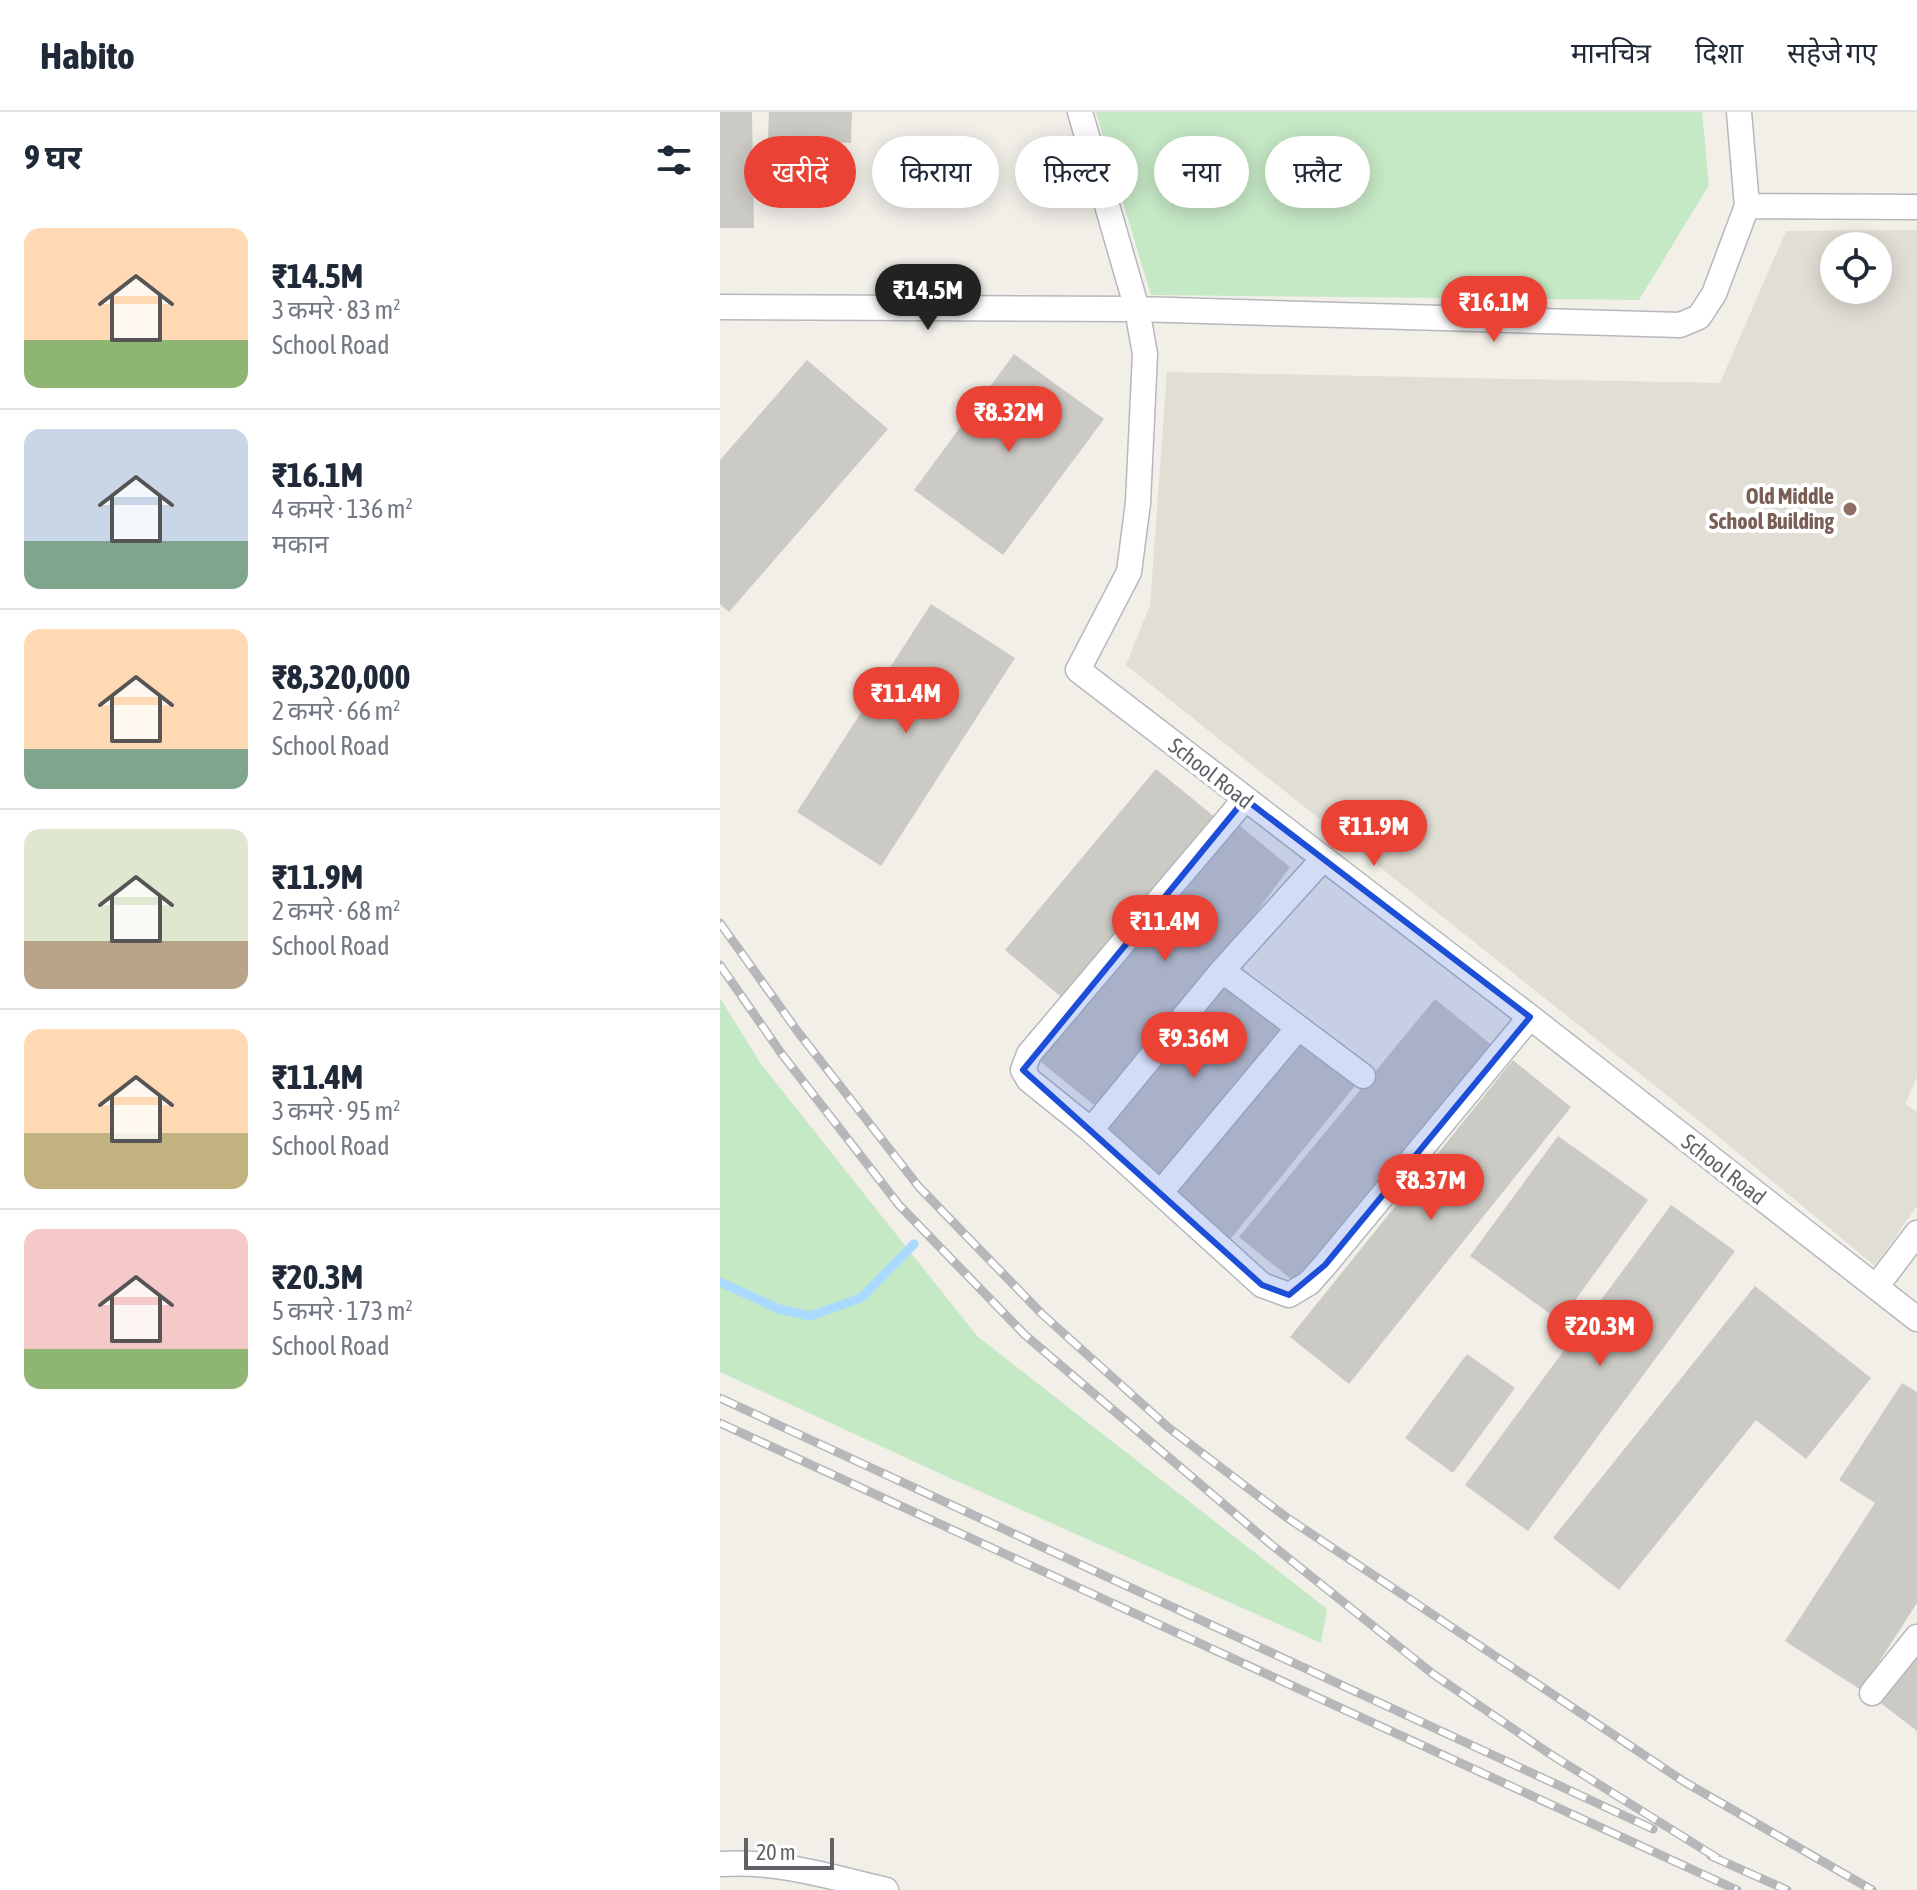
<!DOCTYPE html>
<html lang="hi">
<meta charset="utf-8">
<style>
:root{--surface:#fff;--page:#f2f2f3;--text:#1f2937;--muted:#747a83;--line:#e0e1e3;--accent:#ea4335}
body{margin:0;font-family:"Asap Condensed","Noto Sans Devanagari",sans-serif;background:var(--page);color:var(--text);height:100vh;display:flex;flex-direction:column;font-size:30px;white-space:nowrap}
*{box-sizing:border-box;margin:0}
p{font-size:26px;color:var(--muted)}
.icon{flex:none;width:44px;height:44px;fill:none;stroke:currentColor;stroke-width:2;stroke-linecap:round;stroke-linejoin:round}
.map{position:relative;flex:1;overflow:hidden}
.sheet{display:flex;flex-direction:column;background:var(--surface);width:720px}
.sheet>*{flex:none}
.banner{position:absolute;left:24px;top:24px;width:760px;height:72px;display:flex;gap:16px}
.controls{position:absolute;left:1100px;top:120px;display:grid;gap:16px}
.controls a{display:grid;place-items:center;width:72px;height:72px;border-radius:50%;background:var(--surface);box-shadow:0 4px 20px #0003;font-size:40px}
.scale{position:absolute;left:24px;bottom:20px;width:90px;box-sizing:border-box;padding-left:8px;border:4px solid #5f6368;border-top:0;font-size:22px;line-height:28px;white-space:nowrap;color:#5f6368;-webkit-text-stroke:6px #fff;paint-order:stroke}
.price{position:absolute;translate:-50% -68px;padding:0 18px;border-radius:28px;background:var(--accent);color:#fff;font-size:26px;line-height:52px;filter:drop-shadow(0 2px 4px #0008)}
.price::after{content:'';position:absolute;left:50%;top:48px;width:24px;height:18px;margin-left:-12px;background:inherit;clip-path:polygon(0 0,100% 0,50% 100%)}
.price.current{background:#222;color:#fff}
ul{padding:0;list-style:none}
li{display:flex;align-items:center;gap:24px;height:200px;padding:0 24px}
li+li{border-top:2px solid var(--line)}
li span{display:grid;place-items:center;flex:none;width:224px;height:160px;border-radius:16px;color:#555}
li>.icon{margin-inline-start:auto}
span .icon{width:96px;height:96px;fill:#fffc;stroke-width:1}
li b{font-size:34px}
h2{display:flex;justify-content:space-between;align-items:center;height:96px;padding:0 24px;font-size:34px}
.pill{padding:0 28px;border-radius:36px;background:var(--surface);box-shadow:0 4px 20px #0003;font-size:28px;line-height:72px}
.pill.current{background:var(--accent);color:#fff}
header{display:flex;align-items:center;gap:48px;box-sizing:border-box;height:112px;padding:0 40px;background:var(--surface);border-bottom:2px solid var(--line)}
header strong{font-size:38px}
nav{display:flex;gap:44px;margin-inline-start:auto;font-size:28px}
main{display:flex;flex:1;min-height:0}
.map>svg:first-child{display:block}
.education{fill:#e1ded6;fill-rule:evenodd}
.green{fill:#c5e8c5}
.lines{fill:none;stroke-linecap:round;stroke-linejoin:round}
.stream{stroke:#aadaff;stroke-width:9}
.building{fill:#cccac5}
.minor-casing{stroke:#b5b8bc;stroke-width:27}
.minor{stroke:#fff;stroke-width:24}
.rail-casing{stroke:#b6b7b8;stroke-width:9}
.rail{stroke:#fff;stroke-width:6;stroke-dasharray:18;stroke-linecap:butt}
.marked{fill:#1d4ed8;fill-opacity:0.2;stroke:#1d4ed8;stroke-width:6;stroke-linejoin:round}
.education-dot{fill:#8d6e63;stroke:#fff;stroke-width:3}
.labels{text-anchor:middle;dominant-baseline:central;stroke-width:8;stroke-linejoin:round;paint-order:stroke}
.education-label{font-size:22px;font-weight:bold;fill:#785e54;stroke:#fff;text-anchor:end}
.street-label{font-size:22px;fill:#5f6368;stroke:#fff}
</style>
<header>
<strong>Habito</strong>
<nav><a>मानचित्र</a><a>दिशा</a><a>सहेजे गए</a></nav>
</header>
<main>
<section class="sheet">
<h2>9 घर<svg class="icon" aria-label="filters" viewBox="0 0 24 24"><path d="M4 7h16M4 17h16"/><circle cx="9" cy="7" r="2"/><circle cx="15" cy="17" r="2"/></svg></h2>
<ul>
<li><span style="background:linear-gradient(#ffd9b3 70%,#8fb573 0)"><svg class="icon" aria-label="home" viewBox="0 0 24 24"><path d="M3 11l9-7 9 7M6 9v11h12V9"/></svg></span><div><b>₹14.5M</b><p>3 कमरे · 83 m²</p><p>School Road</p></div></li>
<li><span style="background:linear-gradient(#c9d6e8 70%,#7fa58c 0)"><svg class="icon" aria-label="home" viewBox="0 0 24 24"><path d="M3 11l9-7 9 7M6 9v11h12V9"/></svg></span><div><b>₹16.1M</b><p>4 कमरे · 136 m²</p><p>मकान</p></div></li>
<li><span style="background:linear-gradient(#ffd9b3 75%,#7fa58c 0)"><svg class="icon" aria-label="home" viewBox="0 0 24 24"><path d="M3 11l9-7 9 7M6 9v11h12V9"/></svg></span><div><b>₹8,320,000</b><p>2 कमरे · 66 m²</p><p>School Road</p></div></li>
<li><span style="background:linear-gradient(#dfe7d0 70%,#b9a48a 0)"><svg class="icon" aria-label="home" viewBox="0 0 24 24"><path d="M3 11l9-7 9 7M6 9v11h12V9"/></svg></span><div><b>₹11.9M</b><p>2 कमरे · 68 m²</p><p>School Road</p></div></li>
<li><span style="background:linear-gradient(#ffd9b3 65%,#c2b280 0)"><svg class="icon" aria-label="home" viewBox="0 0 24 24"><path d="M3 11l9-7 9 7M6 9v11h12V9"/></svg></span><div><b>₹11.4M</b><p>3 कमरे · 95 m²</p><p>School Road</p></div></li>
<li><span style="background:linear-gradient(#f6c9c9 75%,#8fb573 0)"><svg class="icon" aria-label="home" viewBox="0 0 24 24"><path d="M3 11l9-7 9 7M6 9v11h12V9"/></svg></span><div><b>₹20.3M</b><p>5 कमरे · 173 m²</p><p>School Road</p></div></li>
</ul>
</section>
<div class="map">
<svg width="1197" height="1778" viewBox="0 0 1197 1778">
<rect width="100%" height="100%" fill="#f1efe8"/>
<path class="education" d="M 1197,118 L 1197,965 L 1185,992 L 1197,1000 L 1197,1094 L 1155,1154 L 993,1020 L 406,553 L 430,493 L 447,260 L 1000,271 L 1066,119 ZM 1158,134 L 1158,178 L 1114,178 L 1114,134 Z"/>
<path class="green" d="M 376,0 L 982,0 L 989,73 L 919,188 L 431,183 Z
M 0,886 L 41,952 L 257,1224 L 607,1497 L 601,1531 L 232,1367 L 0,1260 Z"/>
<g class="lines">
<path class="stream" d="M 0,1170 L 59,1197 L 90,1204 L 141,1186 L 194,1132"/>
</g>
<path class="building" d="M 0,0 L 32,0 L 34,116 L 0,116 Z
M 49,0 L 132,0 L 131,31 L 48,28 Z
M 294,242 L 384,307 L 283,443 L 194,378 Z
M 87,248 L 168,317 L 9,500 L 0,492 L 0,348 Z
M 211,492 L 295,546 L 161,754 L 77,700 Z
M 436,657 L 496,706 L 345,888 L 285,838 Z
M 513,708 L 570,755 L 495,856 L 374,993 L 316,946 Z
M 504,868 L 566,916 L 445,1069 L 383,1020 Z
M 715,887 L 773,934 L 577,1172 L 519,1125 Z
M 579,921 L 639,969 L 508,1130 L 448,1082 Z
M 793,948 L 851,995 L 629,1272 L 570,1225 Z
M 838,1024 L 928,1088 L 840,1209 L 750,1144 Z
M 951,1093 L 1015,1139 L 808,1419 L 745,1373 Z
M 1035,1174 L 1151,1266 L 1086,1347 L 1036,1308 L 899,1478 L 833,1426 Z
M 747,1242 L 795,1276 L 733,1361 L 685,1326 Z
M 1182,1271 L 1197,1280 L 1197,1491 L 1141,1578 L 1065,1529 L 1155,1391 L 1119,1368 Z
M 1197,1532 L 1197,1619 L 1154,1586 Z"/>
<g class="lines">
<defs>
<path id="minor" d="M 360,0 L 417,197 L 425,242 L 418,391 L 409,460 L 358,558 L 810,905 L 1197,1207
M 1027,94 L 1197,95
M 0,195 L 417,197 L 960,213 L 979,205 L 994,182 L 1027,94 L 1019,0
M 525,687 L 309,942 L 303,958 L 309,968 L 371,1018 L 500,861 L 603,747
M 500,861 L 511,865 L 643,964
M 371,1018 L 542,1173 L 569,1183 L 589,1171 L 605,1153 L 810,905
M 441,1080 L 578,916
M 1156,1175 L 1197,1121
M 1152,1581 L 1197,1525
M 0,1752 C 57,1748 111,1765 166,1778"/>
</defs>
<use href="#minor" class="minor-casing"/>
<use href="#minor" class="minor"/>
<defs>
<path id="rail" d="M 0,811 L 78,920 L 199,1075 L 322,1202 L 449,1316 L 566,1405 L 963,1669 L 1152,1778
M 0,853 L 61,941 L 179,1093 L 305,1223 L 547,1429 L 713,1562 L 830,1642 L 1002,1749
M 0,1286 L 933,1717
M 0,1311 L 1017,1778
M 991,1744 L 1067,1778"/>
</defs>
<use href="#rail" class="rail-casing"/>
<use href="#rail" class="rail"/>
</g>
<path class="marked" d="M 525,687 L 810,905 L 605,1153 L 569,1183 L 542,1173 L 303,958 Z"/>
<circle class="education-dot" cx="1130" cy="397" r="8"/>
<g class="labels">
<g class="education-label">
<text x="1114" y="384">Old Middle<tspan x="1114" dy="25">School Building</tspan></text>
</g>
<g class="street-label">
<text transform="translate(491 661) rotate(38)">School Road</text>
<text transform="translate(1004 1057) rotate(38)">School Road</text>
</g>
</g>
</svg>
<div class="controls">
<a><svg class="icon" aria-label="locate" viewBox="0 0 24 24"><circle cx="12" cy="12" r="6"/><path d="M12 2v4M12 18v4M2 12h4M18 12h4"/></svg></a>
</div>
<div class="scale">20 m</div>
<b class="price current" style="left:208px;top:220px">₹14.5M</b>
<b class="price" style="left:774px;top:232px">₹16.1M</b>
<b class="price" style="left:289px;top:342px">₹8.32M</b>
<b class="price" style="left:186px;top:623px">₹11.4M</b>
<b class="price" style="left:654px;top:756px">₹11.9M</b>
<b class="price" style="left:445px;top:851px">₹11.4M</b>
<b class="price" style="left:474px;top:968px">₹9.36M</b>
<b class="price" style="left:711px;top:1110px">₹8.37M</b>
<b class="price" style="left:880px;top:1256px">₹20.3M</b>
<div class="banner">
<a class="pill current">खरीदें</a>
<a class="pill">किराया</a>
<a class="pill">फ़िल्टर</a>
<a class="pill">नया</a>
<a class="pill">फ़्लैट</a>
</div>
</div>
</main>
